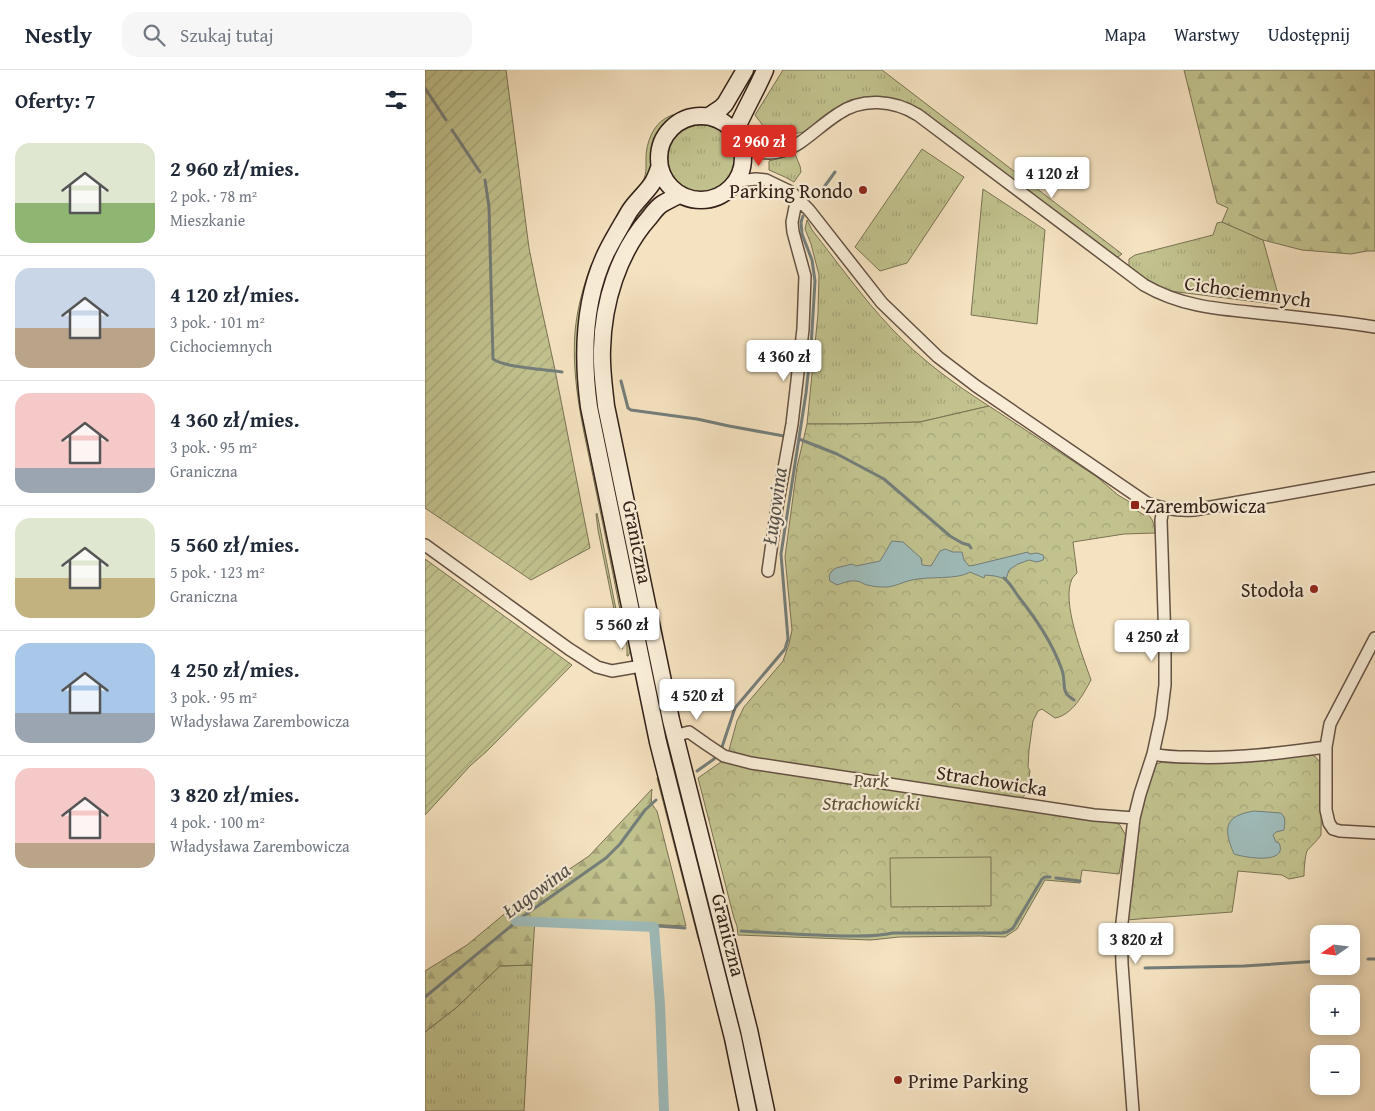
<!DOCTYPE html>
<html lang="pl">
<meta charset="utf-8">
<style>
:root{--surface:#fff;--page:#f6f6f7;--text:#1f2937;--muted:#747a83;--line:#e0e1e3;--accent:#d93025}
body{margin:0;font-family:"Gentium Book Plus",serif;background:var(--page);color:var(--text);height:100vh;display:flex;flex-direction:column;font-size:19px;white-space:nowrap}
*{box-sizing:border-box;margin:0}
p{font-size:16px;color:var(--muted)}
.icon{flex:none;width:28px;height:28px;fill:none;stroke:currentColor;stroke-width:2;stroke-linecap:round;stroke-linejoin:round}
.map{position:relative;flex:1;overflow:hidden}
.side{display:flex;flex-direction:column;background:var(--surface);width:425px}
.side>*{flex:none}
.needle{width:32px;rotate:256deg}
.tools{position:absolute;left:885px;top:855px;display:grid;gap:10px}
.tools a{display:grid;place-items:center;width:50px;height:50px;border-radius:10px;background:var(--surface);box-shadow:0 2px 12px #0003;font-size:25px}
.price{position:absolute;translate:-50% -42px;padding:0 11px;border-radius:5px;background:#fff;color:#222;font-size:16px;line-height:32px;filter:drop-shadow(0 1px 2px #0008)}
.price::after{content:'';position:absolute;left:50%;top:30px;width:15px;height:11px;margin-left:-8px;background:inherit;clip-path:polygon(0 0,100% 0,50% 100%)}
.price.on{background:var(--accent);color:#fff}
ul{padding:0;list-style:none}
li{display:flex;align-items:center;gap:15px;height:125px;padding:0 15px}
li+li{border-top:1px solid var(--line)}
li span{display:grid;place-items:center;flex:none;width:140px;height:100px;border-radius:15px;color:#555}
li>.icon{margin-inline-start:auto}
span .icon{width:60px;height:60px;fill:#fffc;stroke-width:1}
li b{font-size:21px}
h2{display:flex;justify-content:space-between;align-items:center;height:60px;padding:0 15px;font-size:21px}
header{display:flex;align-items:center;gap:30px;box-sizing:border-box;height:70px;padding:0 25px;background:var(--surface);border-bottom:1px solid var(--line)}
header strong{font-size:24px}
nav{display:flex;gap:28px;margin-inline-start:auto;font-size:18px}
.search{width:350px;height:45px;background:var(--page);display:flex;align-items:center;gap:12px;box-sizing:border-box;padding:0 18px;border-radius:15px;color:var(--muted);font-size:19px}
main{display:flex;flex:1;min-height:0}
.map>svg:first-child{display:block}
.grass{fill:url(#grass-tufts);stroke:#7a7254}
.forest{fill:url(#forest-firs);stroke:#7a7254}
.park{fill:url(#park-crowns);stroke:#7a7254}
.garden{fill:url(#garden-furrows);stroke:#7a7254}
.pitch{fill:#c1c28e;stroke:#7a7254}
.water{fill:#9fbcbb;stroke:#747e7a}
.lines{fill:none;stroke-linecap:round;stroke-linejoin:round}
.stream{stroke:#747e7a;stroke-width:3}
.canal{stroke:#9fbcbb;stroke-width:10}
.street-casing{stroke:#645143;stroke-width:14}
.secondary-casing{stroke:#342119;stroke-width:19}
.street{stroke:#f8ecd6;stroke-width:11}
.secondary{stroke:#f8ecd6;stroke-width:16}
.poi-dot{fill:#8f2418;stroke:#f8ecd6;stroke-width:2}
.labels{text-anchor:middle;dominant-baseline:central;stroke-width:4.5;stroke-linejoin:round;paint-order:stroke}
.poi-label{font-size:20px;fill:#342119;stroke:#f8ecd6;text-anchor:end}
.street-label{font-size:20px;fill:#342119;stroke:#f8ecd6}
.park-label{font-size:20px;font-style:italic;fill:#5e513c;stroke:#f8ecd6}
.water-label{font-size:21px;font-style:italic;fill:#54504a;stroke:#f8ecd6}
</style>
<header>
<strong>Nestly</strong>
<div class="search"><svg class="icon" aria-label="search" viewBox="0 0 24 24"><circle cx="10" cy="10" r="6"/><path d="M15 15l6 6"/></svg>Szukaj tutaj</div>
<nav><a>Mapa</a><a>Warstwy</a><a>Udostępnij</a></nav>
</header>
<main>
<section class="side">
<h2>Oferty: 7<svg class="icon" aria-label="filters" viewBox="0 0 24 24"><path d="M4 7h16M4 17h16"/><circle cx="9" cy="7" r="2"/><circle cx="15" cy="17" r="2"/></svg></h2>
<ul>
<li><span style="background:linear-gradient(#dfe7d0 60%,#8fb573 0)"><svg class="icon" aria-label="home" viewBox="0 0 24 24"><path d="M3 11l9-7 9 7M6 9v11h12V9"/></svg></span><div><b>2 960 zł/mies.</b><p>2 pok. · 78 m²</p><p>Mieszkanie</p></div></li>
<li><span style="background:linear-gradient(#c9d6e8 60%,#b9a48a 0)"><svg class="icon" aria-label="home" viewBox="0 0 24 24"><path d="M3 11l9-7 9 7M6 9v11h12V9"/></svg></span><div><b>4 120 zł/mies.</b><p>3 pok. · 101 m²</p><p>Cichociemnych</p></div></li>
<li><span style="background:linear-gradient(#f6c9c9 75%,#9aa5b1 0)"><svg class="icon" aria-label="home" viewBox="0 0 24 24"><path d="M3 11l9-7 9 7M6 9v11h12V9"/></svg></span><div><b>4 360 zł/mies.</b><p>3 pok. · 95 m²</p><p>Graniczna</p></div></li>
<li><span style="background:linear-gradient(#dfe7d0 60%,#c2b280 0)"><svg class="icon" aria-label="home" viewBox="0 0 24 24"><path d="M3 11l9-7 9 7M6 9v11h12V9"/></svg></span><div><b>5 560 zł/mies.</b><p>5 pok. · 123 m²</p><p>Graniczna</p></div></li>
<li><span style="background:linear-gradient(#a9c7e8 70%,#9aa5b1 0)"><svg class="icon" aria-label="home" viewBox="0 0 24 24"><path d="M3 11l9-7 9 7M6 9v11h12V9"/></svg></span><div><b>4 250 zł/mies.</b><p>3 pok. · 95 m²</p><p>Władysława Zarembowicza</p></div></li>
<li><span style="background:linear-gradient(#f6c9c9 75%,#b9a48a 0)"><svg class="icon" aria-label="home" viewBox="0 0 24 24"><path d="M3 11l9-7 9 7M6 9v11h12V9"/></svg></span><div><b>3 820 zł/mies.</b><p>4 pok. · 100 m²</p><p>Władysława Zarembowicza</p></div></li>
</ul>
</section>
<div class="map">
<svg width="950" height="1041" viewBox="0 0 950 1041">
<defs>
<pattern id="grass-tufts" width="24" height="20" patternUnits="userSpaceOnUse" patternTransform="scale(1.25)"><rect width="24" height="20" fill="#c1c28e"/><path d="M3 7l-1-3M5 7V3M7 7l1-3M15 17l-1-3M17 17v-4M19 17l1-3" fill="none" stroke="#a6a67a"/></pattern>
<pattern id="forest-firs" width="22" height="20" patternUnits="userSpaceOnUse" patternTransform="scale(1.25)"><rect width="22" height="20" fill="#c1c28e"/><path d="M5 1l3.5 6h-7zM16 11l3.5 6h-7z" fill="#a6a67a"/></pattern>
<pattern id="park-crowns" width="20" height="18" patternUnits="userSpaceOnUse" patternTransform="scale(1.25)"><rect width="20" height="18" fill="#c1c28e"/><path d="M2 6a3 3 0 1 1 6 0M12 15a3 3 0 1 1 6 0" fill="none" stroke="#a6a67a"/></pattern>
<pattern id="garden-furrows" width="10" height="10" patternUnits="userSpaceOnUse" patternTransform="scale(1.25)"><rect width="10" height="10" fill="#c1c28e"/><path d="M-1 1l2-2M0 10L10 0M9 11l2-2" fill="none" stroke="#a6a67a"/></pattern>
</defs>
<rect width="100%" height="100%" fill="#f5e2c0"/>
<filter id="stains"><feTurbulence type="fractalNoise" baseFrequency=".004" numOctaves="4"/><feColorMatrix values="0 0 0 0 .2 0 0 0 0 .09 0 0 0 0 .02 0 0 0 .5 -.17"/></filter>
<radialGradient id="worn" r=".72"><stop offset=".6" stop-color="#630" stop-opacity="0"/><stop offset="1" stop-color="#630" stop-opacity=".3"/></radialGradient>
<path class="grass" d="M 358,0 L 457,0 L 697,184 L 693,187 L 690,186 L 500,43 L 477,31 L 452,27 L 419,34 L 413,37 L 378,62 L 346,69 L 346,66 L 342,65 L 339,57 L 330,45 Z
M 256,42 L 256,43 C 241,52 229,66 227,84 C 227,91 228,97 227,104 L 216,115 C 222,105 221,98 221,88 C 221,73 228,55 241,48 C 246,45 251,44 256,42 Z
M243 89a34 34 0 1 1 68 0a34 34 0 1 1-68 0Z
M 497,79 L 539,107 L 482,193 L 455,201 L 430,177 Z
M 370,84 L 375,96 L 376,102 L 369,112 L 360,107 L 344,100 L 344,91 Z
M 558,119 L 620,160 L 612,254 L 546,245 Z
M 224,132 L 227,135 L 173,253 L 233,624 L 229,625 L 172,340 L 166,278 L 170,241 L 184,194 L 204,158 Z
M 382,150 L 387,160 C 413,193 437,227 466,258 C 494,288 529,314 564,336 L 495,352 L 424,354 L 382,354 L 393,244 L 394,205 L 386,174 L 380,159 Z
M 797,152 L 838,170 L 856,235 L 745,221 L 723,210 L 704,196 L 704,189 L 710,185 L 788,165 L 792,153 Z
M 166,195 L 168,199 L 157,240 L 206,580 L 203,586 L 202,586 L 202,576 L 199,561 C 190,513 180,464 170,416 C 160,365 146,314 150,262 C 152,239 158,217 166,195 Z
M 172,443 L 198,575 L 197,579 L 173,460 L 171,444 Z
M 237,639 L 310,927 L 335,1041 L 330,1041 L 231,640 Z
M 232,708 L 236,710 L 288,913 L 286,916 L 281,892 L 273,868 Z
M 107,895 L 99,1041 L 0,1041 L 0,962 L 32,937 L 75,896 Z"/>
<path class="forest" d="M 759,0 L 950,0 L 950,181 L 942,181 L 926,184 L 877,180 L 838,170 L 797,152 L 803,138 L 792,133 Z
M 227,719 C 226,730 225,733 232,741 L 261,856 L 110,849 L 107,895 L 75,896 L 32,937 L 0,962 L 0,901 L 42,875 L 89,836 L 164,786 Z"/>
<path class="park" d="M 564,336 L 672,407 L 693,425 L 713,437 L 711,440 L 719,445 L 720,442 C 728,448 729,453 730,463 L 699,464 L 648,472 L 652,503 C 650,505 648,507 647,509 C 636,531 658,587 666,610 C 658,625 647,645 630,648 L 617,639 L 613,641 L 608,651 L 604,680 L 603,697 L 605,701 L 601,724 L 594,730 L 686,751 L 695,755 L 701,766 L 694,804 L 657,800 L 655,813 L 620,810 L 592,859 L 580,867 L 555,866 L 474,867 L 446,870 L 313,865 L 312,856 L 309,848 L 273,708 L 296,692 L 304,680 L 312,651 L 319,637 L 358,591 L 364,574 L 367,560 L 360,487 L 372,397 L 382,354 L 424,354 L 495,352 Z
M 879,682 C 889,685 893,687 897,697 L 896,765 C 893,770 884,778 882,781 C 880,786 879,800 879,806 L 864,809 L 857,805 L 813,801 L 807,842 L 701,850 L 716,738 L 729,695 L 740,691 Z"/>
<path class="garden" d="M 0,0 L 81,0 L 104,178 L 112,218 L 129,295 L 165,478 L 106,510 L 0,438 Z
M 0,489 L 147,595 L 62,681 L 45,696 L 0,745 Z"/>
<path class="pitch" d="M 566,787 L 566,836 L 466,837 L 465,788 Z"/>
<path class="water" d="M 467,471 L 478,472 L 496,488 L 497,495 L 506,496 L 515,481 L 520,479 L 528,482 L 537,482 L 539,490 L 544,496 L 550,495 L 603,482 L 604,484 L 612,483 L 618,485 L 619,487 L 618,490 L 612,492 L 604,490 L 593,494 L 584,500 L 581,509 L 570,506 L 560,505 L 559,508 L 545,502 C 533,510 503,506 487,510 C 477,512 468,518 457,517 C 452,517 447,516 442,515 C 438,514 435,511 431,511 C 425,510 418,513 412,515 L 405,511 L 404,506 L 406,502 L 411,498 L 427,494 L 431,496 L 455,491 Z
M 829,741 L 856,743 C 861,748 860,753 859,760 L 851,762 L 848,765 L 851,772 L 854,773 C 855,775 856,779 855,781 C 851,793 818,787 809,784 C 798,758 799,746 829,741 Z"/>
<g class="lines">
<path class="stream" d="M 0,18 L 21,50
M 27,60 L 55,102
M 60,110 L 64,137 L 68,289 C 81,298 119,299 137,302
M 394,124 L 410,102
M 196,311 L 203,338 L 206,340 L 272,349 L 304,356 L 359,366
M 374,369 L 412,384 L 459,409 L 525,466 L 537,473 L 544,475 L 546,478
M 579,508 C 585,513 589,520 593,526 C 611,549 627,572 637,600 C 642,614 634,621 649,630
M 272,701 L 289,689 L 297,677 L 310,638 L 360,579 L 363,569 L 356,484 L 381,323 L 386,277 L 390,211 L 387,190 L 377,164 L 376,152 L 378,146
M 631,808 L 655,811
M 229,857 L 233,856 L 260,858
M 316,861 C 350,863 384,865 418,866 C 435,866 451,867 468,863 L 577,863 L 582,862 L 588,858 L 617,809 L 620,807 L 625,807
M 943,889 L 950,889
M 720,898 L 819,896 L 894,891
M 0,927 L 97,847 L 181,788 L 195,774 L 220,740 L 231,730"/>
<path class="canal" d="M 91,851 L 229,857 L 235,935 L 239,1041"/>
<defs>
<path id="street" d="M 317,77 C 363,96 379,66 413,44 C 437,27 469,30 493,45 L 719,215 C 755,236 792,239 833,243 C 872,247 911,251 950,257
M 313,111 L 331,109 L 341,110 L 366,122 L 384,140 L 457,233 L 513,287 L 551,316 L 722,433 C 738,439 752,441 769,440 L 950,408
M 0,475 L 144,579 L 172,597 L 187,601 L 216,596
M 343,501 L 352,437 L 367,354 L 378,259 L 380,206 L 368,162 L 367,152 L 372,127
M 950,568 L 905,654 L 901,677 L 901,740 L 904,753 L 908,759 L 915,761 L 950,763
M 249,666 L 264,662 L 281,674 L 299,686 L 326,693 L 669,745 L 709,748
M 728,684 C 741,687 753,687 766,687 C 811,689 856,683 901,677
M 708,1041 L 697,894 L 696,861 L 709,748 L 715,724 L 728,684 L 736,647 L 740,615 L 740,573 L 736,450 L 738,439"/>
<path id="secondary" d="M234 88a42 42 0 1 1 84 0a42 42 0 1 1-84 0Z
M 284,46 L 296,38 L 300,34 L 320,0
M 310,62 C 319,41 331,21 340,0
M 234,98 C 232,104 230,110 226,115 C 219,125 210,132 204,142 C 196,156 188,169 181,183 C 158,231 157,285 164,337 L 233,672 L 308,968 L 323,1041
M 254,125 C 248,128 242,131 237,134 C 232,137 228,143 224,148 C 193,183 178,233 177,279 C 176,298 179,317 181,336 L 246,650 L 324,960 L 341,1041"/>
</defs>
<use href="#street" class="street-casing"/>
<use href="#secondary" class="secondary-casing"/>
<use href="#street" class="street"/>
<use href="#secondary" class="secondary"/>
</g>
<g class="poi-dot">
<circle cx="438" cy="120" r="5"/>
<rect x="705" y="430" width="10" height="10" rx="2.5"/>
<circle cx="889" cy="519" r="5"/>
<circle cx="473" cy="1010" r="5"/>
</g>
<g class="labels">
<g class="poi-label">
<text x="428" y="120">Parking Rondo</text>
<text x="720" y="435" text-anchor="start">Zarembowicza</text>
<text x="879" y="519">Stodoła</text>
<text x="483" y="1010" text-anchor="start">Prime Parking</text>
</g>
<g class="street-label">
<text transform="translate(823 221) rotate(8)">Cichociemnych</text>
<text transform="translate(213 472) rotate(79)">Graniczna</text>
<text transform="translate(567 710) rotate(9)">Strachowicka</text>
<text transform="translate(304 865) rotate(76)">Graniczna</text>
</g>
<g class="park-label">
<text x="446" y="709">Park<tspan x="446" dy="23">Strachowicki</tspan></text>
</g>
<g class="water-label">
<text transform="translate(349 436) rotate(-82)">Ługowina</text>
<text transform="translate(111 820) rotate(-36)">Ługowina</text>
</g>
</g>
<rect width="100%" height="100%" filter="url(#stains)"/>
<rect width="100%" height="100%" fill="url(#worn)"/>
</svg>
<div class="tools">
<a><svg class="needle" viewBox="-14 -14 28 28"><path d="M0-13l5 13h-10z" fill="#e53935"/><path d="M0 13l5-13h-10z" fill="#747a83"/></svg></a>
<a>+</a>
<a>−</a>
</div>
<b class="price on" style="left:334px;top:97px">2 960 zł</b>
<b class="price" style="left:627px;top:129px">4 120 zł</b>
<b class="price" style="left:359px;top:312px">4 360 zł</b>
<b class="price" style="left:197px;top:580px">5 560 zł</b>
<b class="price" style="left:727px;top:592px">4 250 zł</b>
<b class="price" style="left:272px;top:651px">4 520 zł</b>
<b class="price" style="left:711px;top:895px">3 820 zł</b>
</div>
</main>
